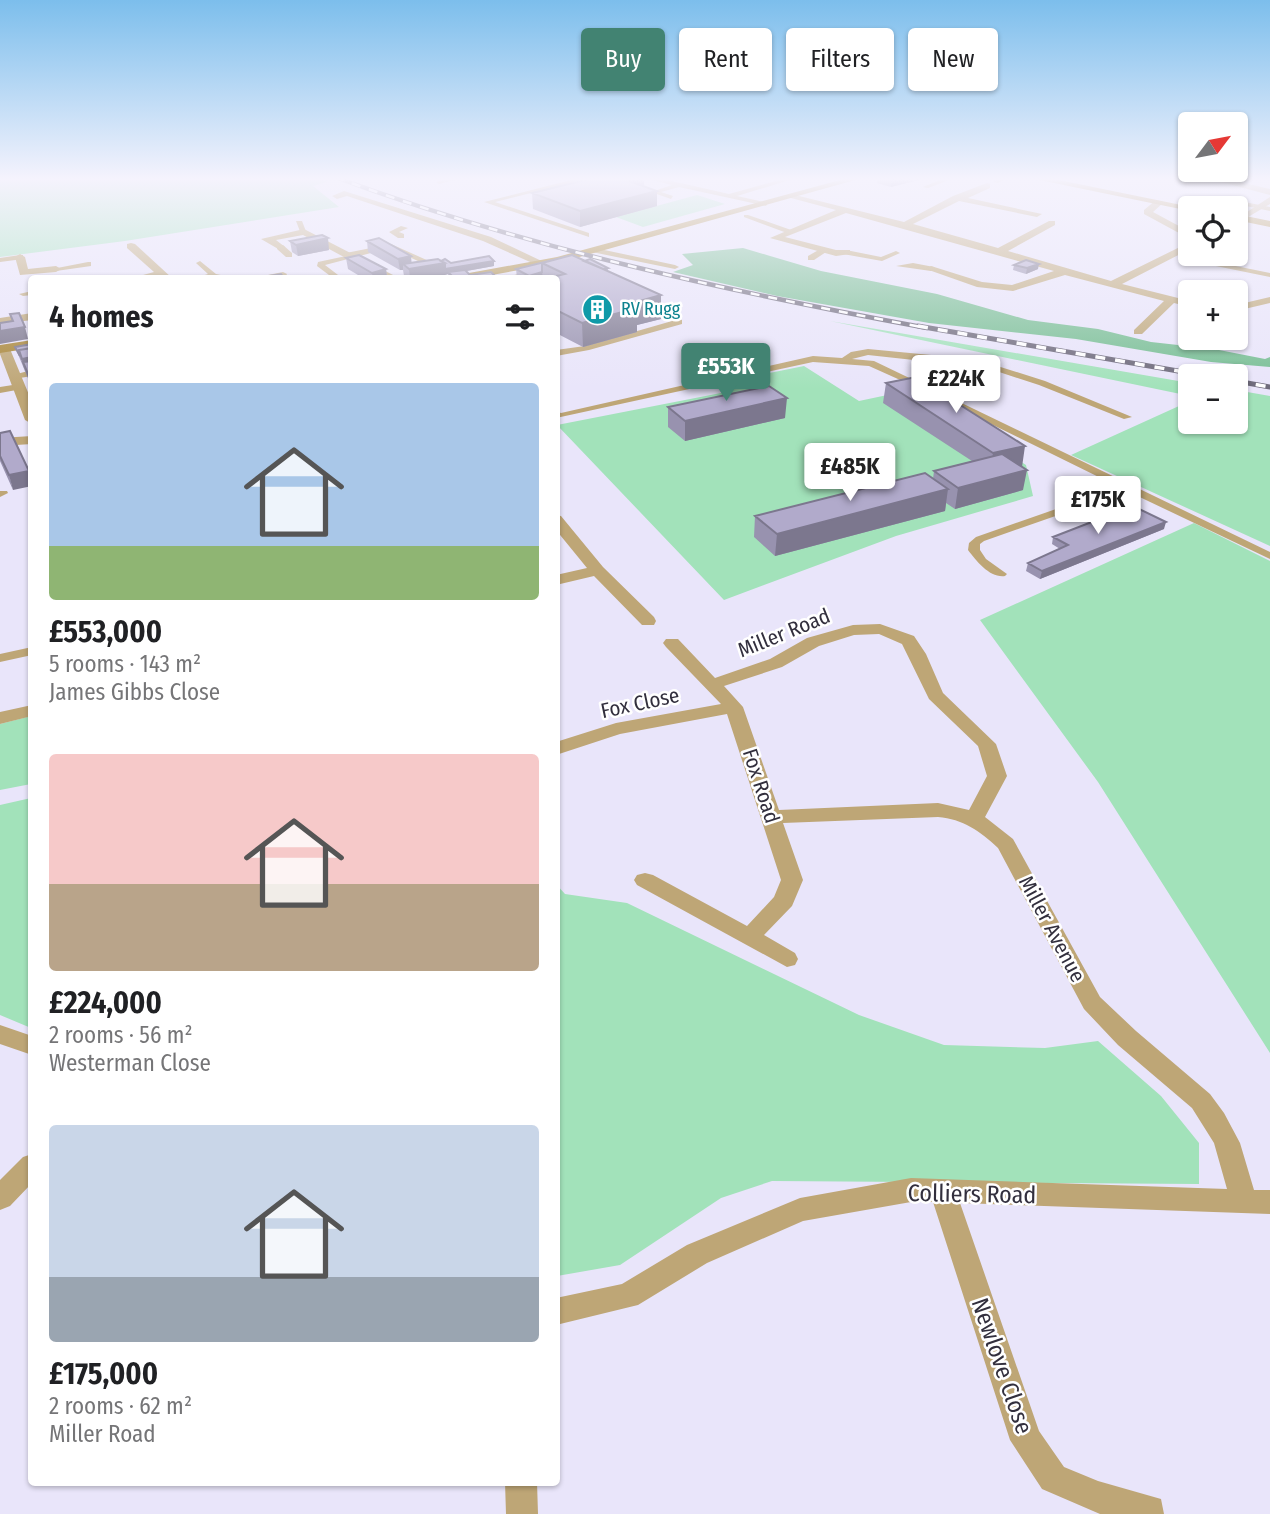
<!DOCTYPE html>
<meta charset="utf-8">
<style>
:root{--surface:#fff;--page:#f2f2f2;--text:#202124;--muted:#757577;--accent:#428372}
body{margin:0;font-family:"Fira Sans Condensed",sans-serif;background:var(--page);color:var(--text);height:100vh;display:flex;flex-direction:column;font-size:26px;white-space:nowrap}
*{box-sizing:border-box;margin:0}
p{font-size:23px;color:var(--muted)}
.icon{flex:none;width:38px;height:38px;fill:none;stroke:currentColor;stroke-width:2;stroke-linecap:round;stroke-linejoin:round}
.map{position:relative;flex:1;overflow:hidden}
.panel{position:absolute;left:28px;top:275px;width:532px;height:1211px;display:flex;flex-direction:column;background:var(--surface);border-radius:7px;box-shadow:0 2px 5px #0004}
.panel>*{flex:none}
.top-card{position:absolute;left:581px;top:28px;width:583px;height:63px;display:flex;gap:14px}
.needle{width:46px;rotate:58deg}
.buttons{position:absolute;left:1178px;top:112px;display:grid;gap:14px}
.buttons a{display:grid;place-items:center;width:70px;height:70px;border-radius:7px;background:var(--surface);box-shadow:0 2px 5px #0004;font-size:35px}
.price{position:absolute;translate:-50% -60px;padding:0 16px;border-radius:7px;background:#fff;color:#222;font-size:23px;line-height:46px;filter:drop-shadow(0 2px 4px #0008)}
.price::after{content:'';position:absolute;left:50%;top:42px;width:21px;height:16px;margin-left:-10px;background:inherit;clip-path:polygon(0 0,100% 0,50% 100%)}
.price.selected{background:var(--accent);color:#fff}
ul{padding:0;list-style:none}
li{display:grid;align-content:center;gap:14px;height:371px;padding:0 21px}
li span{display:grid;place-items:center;height:217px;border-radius:7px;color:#555}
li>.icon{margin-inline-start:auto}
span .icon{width:126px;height:126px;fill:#fffc;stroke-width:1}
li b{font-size:30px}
h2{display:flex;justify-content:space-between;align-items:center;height:84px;padding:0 21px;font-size:30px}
.tag{padding:0 24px;border-radius:7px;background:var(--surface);box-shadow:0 2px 5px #0004;font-size:24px;line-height:63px}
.tag.selected{background:var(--accent);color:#fff}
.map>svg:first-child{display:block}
.green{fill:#a2e2ba}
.forest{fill:#77be93}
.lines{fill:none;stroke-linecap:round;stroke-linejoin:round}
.service{fill:#bea676;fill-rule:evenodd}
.minor{fill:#bea676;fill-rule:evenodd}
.secondary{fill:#a88536;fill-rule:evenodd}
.rail-far1-casing{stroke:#6e6a7b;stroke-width:4.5}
.rail-casing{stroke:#6e6a7b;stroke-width:5}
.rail-far1{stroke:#fff;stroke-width:2.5;stroke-dasharray:9;stroke-linecap:butt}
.rail{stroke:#fff;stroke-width:3.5;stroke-dasharray:10;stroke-linecap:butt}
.wall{fill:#9892af}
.shaded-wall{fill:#7c778e}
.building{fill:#b1aacb;stroke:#7c778e;stroke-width:2}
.labels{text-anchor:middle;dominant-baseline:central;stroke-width:5;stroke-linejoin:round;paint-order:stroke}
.far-culture-label{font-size:18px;fill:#0d838f;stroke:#fff;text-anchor:start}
.street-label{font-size:21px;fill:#322f3d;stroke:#fff}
.near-street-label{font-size:24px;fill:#322f3d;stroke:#fff}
</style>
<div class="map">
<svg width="1270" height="1514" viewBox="0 0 1270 1514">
<rect width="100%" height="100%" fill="#e9e5fa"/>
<path class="green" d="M 0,177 L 316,177 L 327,182 L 313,186 L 339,207 L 125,241 L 0,257 Z
M 697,195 L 725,204 L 643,227 L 616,217 Z
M 830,321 L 1190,383 L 1190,396 Z
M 804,366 L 859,401 L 911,390 L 1026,465 L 1033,496 L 896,536 L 724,600 L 557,425 L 731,391 L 729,381 Z
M 1236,390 L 1270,396 L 1270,546 L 1071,455 L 1190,401 L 1190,422 L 1236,422 Z
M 1194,523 L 1270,561 L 1270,1053 L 1098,782 L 980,620 Z
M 31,716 L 31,784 L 0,790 L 0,724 Z
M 31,798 L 32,798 L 31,1028 L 0,1015 L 0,805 Z
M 556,884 L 565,894 L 627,903 L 859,1015 L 944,1045 L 1045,1048 L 1098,1041 L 1161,1096 L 1199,1143 L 1199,1184 L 772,1181 L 721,1198 L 620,1265 L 557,1276 Z"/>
<path class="forest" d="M 743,248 L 821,271 L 937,294 L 1028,320 L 1098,329 L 1151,342 L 1214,349 L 1265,359 L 1270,357 L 1270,367 L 1211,362 L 1076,339 L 929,323 L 777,296 L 673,272 L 693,265 L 682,254 Z"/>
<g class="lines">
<path class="service" d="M 453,177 L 466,177 L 439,184 L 436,182 Z
M 583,177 L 595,177 L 495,202 L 589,233 L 589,237 L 484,202 Z
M 641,177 L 654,177 L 729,194 L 790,177 L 793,179 L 737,196 L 768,203 L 766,206 L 679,187 L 661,192 L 673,196 L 671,199 L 651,192 L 672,185 Z
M 947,177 L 957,177 L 928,188 L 923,187 Z
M 1001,177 L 1010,177 L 998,183 L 993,182 Z
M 1219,197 L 1270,207 L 1270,211 L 1217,200 Z
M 744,215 L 748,215 L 794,231 L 787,233 L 744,217 Z
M 296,221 L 302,221 L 307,234 L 301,234 Z
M 401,226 L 408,228 L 399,232 L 404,234 L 404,238 L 398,238 L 389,232 Z
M 391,244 L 440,266 L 433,268 L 390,248 L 325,265 L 342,278 L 333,278 L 317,266 L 318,262 L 346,256 L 346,253 Z
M 277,245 L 283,245 L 292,253 L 292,257 L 286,257 L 277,249 Z
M 595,248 L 675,265 L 679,267 L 675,269 L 592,252 L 592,248 Z
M 822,248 L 829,250 L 814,260 L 808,260 L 808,256 Z
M 846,250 L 881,257 L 896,251 L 900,253 L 882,261 L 843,254 L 842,252 Z
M 20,255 L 23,255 L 23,259 L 0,262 L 0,258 Z
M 1206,260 L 1270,273 L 1270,277 L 1206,264 Z
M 200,261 L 216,274 L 235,278 L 195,278 L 208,274 L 196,263 Z
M 88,262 L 91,262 L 91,266 L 56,271 L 52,269 Z
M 913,263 L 934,267 L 935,269 L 931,271 L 896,266 Z
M 533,270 L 537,272 L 536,274 L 516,278 L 503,278 Z
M 283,272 L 287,274 L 286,276 L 253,278 Z
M 32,291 L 32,295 L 23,296 L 19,294 Z
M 679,319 L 682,320 L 682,324 L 589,350 L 556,356 L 556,350 L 585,346 Z
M 868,349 L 952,357 L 991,364 L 1045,381 L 1132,417 L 1124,419 L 1039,385 L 987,368 L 868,355 L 852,359 L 874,361 L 926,386 L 918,388 L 869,366 L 813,362 L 556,418 L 556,411 L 561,413 L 813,356 L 842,358 L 851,352 Z
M 32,370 L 32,376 L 14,379 L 9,376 Z
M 19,384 L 22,385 L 22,389 L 0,393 L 0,387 Z
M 945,395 L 1270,552 L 1270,559 L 1127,491 L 984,541 L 980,544 L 980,550 L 986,559 L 1007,574 L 1005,576 C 990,578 977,562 968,550 L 969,543 L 976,537 L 1119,487 L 942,400 L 940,398 Z
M 0,491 L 7,491 L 8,493 L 0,497 Z
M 32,647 L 32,655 L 0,662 L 0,654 Z"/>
<path class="minor" d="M 1202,177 L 1218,177 L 1270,189 L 1270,195 Z
M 987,183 L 990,184 L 990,188 L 968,198 L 1042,214 L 1037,217 L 959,201 L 913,224 L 998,248 L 1049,221 L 1055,221 L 1055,225 L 1008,251 L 1111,281 L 1190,242 L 1190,249 L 1122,284 L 1190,301 L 1190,307 L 1174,303 L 1142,334 L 1134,334 L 1134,330 L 1164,301 L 1065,275 L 1013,291 L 977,287 L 926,269 L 931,266 L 982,282 L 1012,285 L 1054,271 L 846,213 L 785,237 L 836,250 L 850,250 L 850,254 L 836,256 L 770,238 L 836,210 L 791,198 L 791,194 L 904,222 L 953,196 Z
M 344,191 L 491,237 L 548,264 L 539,266 L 483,241 L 347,196 L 337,199 L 332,196 Z
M 1270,197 L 1270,204 L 1243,220 L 1236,219 Z
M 1156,200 L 1164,202 L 1153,212 L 1190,232 L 1190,239 L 1144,214 L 1144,210 Z
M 304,229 L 395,276 L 396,278 L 383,278 L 303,235 L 276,240 L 285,247 L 280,250 L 261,239 Z
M 131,243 L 135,244 L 172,278 L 132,278 L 154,272 L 127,248 L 127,244 Z
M 20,254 L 25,257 L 28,269 L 56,266 L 61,269 L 56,272 L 20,275 L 15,257 Z
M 1270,297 L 1270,303 L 1236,311 L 1236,305 Z
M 32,313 L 32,320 L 0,324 L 0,318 Z
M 0,346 L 10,349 L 32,402 L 32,424 L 25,420 L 0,354 Z
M 32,436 L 32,444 L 0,446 L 0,438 Z
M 556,515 L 561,516 L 603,567 L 654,617 L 656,621 L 654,625 L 642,625 L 594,576 L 556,585 L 556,575 L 587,568 L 556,530 Z
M 880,624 L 914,636 L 926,654 L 943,693 L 996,744 L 1007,776 L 985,817 L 1013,839 L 1100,997 L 1136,1031 L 1210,1094 L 1224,1113 L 1240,1143 L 1254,1190 L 1270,1190 L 1270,1214 L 960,1203 L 1039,1431 L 1064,1467 L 1098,1481 L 1161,1499 L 1164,1514 L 1100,1514 L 1042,1489 L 1010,1440 L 933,1202 L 911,1202 L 803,1221 L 707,1263 L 638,1305 L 556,1325 L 556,1298 L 622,1284 L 687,1245 L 800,1198 L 911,1178 L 1227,1189 L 1214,1143 L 1192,1108 L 1118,1045 L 1084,1009 L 998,848 C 980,831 963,819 938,817 L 783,823 L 803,880 L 792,906 L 764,935 L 795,953 L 798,959 L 795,965 L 787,967 L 637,885 L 634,880 L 637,875 L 645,873 L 653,875 L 747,926 L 774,897 L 781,880 L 727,714 L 620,734 L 556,755 L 556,742 L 616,723 L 721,704 L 666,647 L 663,643 L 666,639 L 678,639 L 715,678 L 770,659 L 807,638 L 853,625 ZM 879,634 L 902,644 L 929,699 L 978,746 L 987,776 L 969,810 L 938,803 L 779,810 L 743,707 L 724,686 L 782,667 L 819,646 L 854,635 Z
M 32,705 L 32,716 L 0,724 L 0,712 Z
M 0,1025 L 32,1036 L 32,1055 L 0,1044 Z
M 32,1154 L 32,1183 L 10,1206 L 0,1210 L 0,1180 L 23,1157 Z
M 505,1482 L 537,1482 L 538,1514 L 506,1514 Z"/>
<path class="secondary" d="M 851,177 L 866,177 L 558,263 L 475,278 L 453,278 L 458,275 L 557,257 Z
M 1025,177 L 1044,177 L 1196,208 L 1190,208 L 1190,211 Z
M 1236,214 L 1270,221 L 1270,227 L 1236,220 Z
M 32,340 L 32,348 L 0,353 L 0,345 Z"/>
<defs>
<path id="rail-far1" d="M 335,177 C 526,248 727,291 927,328"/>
<path id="rail" d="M 918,326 L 1207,376
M 1236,381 L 1270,387"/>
</defs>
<use href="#rail-far1" class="rail-far1-casing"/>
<use href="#rail" class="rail-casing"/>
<use href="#rail-far1" class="rail-far1"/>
<use href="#rail" class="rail"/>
</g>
<path class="wall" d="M 877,177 L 930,177 L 891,187 L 877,183 Z
M 657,191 L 657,206 L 580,227 L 533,209 L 532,193 Z
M 290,241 L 329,250 L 298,256 L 292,252 Z
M 367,241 L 412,263 L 441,261 L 451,263 L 494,261 L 494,266 L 466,271 L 470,275 L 497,278 L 447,278 L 448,278 L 448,274 L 425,278 L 407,278 L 404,276 L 403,270 L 400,270 L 368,252 Z
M 572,255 L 584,261 L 608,268 L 608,272 L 661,319 L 637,325 L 637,332 L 583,347 L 556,333 L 556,278 L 517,278 L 516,269 Z
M 346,258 L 386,269 L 387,278 L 363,278 L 348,269 Z
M 1014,265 L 1038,269 L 1026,274 L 1013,270 Z
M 32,344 L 32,388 L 15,347 Z
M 886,383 L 1022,466 L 1023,490 L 955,509 L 946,503 L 945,511 L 775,556 L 754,537 L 755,516 L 933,479 L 934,471 L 972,461 L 883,403 Z
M 668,407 L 785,418 L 685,441 L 668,427 Z
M 0,433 L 13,490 L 0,461 Z
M 1164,529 L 1040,579 L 1026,571 L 1028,563 L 1060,549 L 1052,544 L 1053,537 Z"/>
<path class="shaded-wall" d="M 892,177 L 930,177 L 891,187 Z
M 644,178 L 644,193 L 629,181 Z
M 657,191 L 657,206 L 580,227 L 580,211 Z
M 328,238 L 329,250 L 298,256 L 296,245 Z
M 411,256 L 412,267 L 403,264 L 403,270 L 400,270 L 398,259 Z
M 494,261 L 494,266 L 450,274 L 448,272 L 448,274 L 445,275 L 445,269 Z
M 445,263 L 445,275 L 425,278 L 410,278 L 409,269 Z
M 1039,264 L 1038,269 L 1026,274 L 1027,268 Z
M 386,269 L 387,278 L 373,278 L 372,273 Z
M 542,272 L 543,278 L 530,278 L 529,276 Z
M 661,295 L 661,319 L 637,325 L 637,332 L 583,347 L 582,323 L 629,304 Z
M 25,327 L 28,339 L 0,344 L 0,331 Z
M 32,351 L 32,371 L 23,363 L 25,372 L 21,356 Z
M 787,398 L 785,418 L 685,441 L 685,421 Z
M 1025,446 L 1022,467 L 990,473 L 993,453 Z
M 1027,470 L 1023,490 L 955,509 L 958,488 Z
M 29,471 L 32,479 L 32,486 L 13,490 L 9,475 Z
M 948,489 L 945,511 L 775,556 L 777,534 Z
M 1166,522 L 1164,529 L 1040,579 L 1042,571 Z"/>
<path class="building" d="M 597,177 L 643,177 L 644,178 L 629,181 L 657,191 L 580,211 L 532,193 Z
M 322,235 L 328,238 L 296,245 L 290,241 Z
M 379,238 L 411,256 L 398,259 L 367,241 Z
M 359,255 L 386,269 L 372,273 L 346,258 Z
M 572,255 L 661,295 L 629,304 L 637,308 L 582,323 L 556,310 L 556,278 L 548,278 L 565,274 L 542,263 Z
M 489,256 L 494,261 L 445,269 L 445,263 L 441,261 L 445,259 L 451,263 Z
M 438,259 L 445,263 L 409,269 L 403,264 Z
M 557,259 L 542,263 L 542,272 L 529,276 L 516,269 Z
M 590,259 L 608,268 L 603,269 L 584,261 Z
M 1026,260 L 1039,264 L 1027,268 L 1014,265 Z
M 465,270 L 471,276 L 454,278 L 448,272 Z
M 491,272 L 497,278 L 471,278 L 470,275 Z
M 281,274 L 284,278 L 264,278 L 263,277 Z
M 19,313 L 25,327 L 0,331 L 0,323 L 13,321 L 10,314 Z
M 32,344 L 32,348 L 19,350 L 20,356 L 15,347 Z
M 32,348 L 32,357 L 22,359 L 19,350 Z
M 32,361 L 32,384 L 23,362 Z
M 916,377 L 1025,446 L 993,453 L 886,383 Z
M 769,386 L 787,398 L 685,421 L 668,407 Z
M 10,431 L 29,471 L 9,475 L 0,456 L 0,433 Z
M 1002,454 L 1027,470 L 958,488 L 934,471 Z
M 925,473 L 948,489 L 777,534 L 755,516 Z
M 1133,506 L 1166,522 L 1042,571 L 1028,563 L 1068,545 L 1053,537 Z"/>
<linearGradient id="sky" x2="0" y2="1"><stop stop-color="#7cbeec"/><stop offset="0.46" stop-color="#f5f3fd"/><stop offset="1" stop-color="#f5f3fd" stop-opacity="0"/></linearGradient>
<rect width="1270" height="389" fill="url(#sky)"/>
<defs>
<symbol id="building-disc" viewBox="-11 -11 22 22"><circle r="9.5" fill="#0f9aa8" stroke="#fff"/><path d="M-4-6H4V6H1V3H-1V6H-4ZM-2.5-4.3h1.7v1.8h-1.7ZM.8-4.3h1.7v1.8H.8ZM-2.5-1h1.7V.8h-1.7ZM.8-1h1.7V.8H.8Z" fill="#fff"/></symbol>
</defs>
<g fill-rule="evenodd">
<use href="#building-disc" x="580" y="292" width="35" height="35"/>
</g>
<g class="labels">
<g class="far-culture-label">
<text x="621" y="309">RV Rugg</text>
</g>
<g class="street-label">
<text transform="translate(784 633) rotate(-22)">Miller Road</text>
<text transform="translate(640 703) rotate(-12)">Fox Close</text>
<text transform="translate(761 786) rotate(72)">Fox Road</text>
<text transform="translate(1052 929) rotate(62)">Miller Avenue</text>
</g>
<g class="near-street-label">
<text transform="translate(972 1194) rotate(1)">Colliers Road</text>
<text transform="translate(1002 1366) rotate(71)">Newlove Close</text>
</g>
</g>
</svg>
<div class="buttons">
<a><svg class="needle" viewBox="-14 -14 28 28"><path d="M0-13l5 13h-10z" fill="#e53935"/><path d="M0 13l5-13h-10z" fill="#757577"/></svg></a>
<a><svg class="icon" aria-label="locate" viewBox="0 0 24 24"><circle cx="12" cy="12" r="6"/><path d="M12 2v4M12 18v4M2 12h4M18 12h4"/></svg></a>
<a>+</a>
<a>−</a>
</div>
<b class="price selected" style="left:726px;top:403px">£553K</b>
<b class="price" style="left:956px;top:415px">£224K</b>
<b class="price" style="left:850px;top:503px">£485K</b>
<b class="price" style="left:1098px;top:536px">£175K</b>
<div class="top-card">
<a class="tag selected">Buy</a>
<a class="tag">Rent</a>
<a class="tag">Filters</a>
<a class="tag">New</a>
</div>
<section class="panel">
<h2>4 homes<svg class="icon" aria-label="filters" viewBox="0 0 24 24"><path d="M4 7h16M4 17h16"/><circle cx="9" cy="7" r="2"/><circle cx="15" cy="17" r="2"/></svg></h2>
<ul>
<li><span style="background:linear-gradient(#a9c7e8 75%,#8fb573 0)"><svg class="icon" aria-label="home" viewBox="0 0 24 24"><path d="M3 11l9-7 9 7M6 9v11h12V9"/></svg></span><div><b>£553,000</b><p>5 rooms · 143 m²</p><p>James Gibbs Close</p></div></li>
<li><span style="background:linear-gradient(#f6c9c9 60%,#b9a48a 0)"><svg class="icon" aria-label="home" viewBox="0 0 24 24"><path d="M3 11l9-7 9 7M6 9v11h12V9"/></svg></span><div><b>£224,000</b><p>2 rooms · 56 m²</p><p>Westerman Close</p></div></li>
<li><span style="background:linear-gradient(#c9d6e8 70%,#9aa5b1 0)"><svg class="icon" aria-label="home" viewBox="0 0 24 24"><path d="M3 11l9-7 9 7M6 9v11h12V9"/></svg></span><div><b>£175,000</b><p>2 rooms · 62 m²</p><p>Miller Road</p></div></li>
</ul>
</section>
</div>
